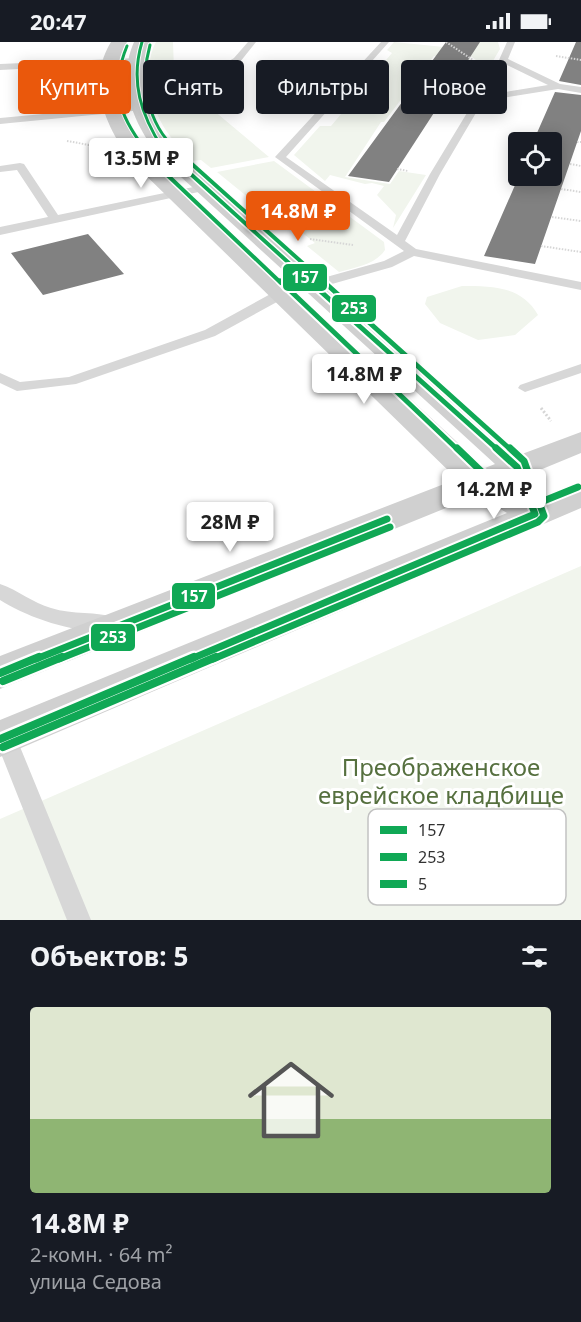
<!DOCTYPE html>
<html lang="ru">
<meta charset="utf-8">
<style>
:root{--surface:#171b24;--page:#20242c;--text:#f1f3f6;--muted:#9ea1a6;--line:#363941;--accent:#ea580c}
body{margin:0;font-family:"Noto Sans",sans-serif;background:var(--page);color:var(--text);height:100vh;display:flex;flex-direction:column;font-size:22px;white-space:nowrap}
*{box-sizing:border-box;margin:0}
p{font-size:20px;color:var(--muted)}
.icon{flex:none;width:33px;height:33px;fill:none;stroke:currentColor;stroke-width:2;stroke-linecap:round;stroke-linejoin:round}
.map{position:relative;height:878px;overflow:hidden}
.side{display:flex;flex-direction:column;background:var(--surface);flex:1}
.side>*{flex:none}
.top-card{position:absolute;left:18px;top:18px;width:546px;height:54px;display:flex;gap:12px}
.fabs{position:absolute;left:508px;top:90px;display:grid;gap:12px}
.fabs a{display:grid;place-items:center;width:54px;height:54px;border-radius:6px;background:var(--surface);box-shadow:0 3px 15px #0003;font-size:30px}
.price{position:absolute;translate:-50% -51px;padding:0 14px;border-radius:6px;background:#fff;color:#222;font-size:20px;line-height:39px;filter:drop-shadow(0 2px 3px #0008)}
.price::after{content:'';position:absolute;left:50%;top:36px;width:18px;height:14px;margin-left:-9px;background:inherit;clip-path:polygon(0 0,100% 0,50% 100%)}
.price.selected{background:var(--accent);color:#fff}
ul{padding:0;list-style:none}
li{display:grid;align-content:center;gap:12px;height:318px;padding:0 30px}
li+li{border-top:2px solid var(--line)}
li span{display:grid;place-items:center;height:186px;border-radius:6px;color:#555}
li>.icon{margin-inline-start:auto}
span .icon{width:108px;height:108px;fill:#fffc;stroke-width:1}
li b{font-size:26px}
h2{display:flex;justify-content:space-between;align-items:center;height:72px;padding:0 30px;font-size:26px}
.chip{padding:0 21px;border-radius:6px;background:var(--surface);box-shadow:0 3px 15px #0003;font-size:21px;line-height:54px}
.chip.selected{background:var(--accent);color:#fff}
.status{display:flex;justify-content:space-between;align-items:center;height:42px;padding:0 30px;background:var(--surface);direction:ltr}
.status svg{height:16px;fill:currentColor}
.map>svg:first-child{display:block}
.green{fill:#f1f5ed}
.building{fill:#818181}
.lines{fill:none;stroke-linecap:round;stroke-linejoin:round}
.path-far1{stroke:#d6d6d6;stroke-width:2;stroke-dasharray:1.5 1.5;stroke-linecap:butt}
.path{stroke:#d6d6d6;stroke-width:3;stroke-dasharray:2 2;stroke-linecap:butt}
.lane{fill:#d7d7d7;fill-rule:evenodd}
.secondary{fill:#d0d0d0;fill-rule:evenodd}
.bus-1-far4-casing{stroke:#fff;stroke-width:5}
.bus-1-far3-casing{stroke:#fff;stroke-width:7}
.bus-1-far2-casing{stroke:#fff;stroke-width:9}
.bus-1-far1-casing{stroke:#fff;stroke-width:11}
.bus-1-casing{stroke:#fff;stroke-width:13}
.bus-2-far4-casing{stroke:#fff;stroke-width:5}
.bus-2-far3-casing{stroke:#fff;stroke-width:7}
.bus-2-far2-casing{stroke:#fff;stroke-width:9}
.bus-2-far1-casing{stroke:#fff;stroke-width:11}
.bus-2-casing{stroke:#fff;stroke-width:13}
.bus-3-far3-casing{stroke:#fff;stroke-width:5}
.bus-3-far2-casing{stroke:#fff;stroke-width:7}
.bus-3-far1-casing{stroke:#fff;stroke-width:9}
.bus-3-casing{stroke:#fff;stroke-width:11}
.bus-1-far4{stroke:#10a855;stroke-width:3}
.bus-1-far3{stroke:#10a855;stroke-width:4}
.bus-1-far2{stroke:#10a855;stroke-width:5}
.bus-1-far1{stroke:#10a855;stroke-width:7}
.bus-1{stroke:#10a855;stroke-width:8}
.bus-2-far4{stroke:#10a855;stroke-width:3}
.bus-2-far3{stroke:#10a855;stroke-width:4}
.bus-2-far2{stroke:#10a855;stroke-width:5}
.bus-2-far1{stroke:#10a855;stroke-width:7}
.bus-2{stroke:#10a855;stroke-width:8}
.bus-3-far3{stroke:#10a855;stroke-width:3}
.bus-3-far2{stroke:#10a855;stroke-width:4}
.bus-3-far1{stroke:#10a855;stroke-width:5}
.bus-3{stroke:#10a855;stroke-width:7}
.labels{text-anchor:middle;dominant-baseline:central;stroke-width:6;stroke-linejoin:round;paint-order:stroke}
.near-park-label{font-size:24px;fill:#56703f;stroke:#fff}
.key{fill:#fff;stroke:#c2c2c2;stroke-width:1.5}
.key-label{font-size:16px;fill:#333}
.line-badge{stroke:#fff;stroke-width:2}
.badge-label{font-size:16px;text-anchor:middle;font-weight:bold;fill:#fff}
</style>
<div class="status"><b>20:47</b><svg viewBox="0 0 49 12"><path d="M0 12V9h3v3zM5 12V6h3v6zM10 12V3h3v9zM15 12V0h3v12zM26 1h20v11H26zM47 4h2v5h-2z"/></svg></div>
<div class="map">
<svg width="581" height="878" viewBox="0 0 581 878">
<rect width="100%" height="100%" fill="#fff"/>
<path class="green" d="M 156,0 L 173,0 L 174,28 L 188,47 L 269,115 L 211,126 L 201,118 L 191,119 C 181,106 167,93 160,78 C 149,56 144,21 156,0 Z
M 394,0 L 454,6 L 471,18 L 470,27 L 465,26 L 470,18 L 434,14 L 384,80 L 381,80 L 345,135 L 390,142 L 399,129 L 426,133 L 393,186 L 396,173 L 377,153 L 384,144 L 372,141 L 365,142 L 330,133 L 325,139 L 294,113 L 320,84 L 331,84 L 352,59 L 340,57 L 359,36 L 370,37 L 392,11 L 387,8 Z
M 462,0 L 498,0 L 500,7 L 487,29 L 476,27 L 476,18 L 458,5 Z
M 274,119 L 384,200 L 385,208 C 375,223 356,225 339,230 L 307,204 L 315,201 L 279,172 L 271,174 L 217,130 Z
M 462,244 C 492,244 522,244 538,273 L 515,293 L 478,298 L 440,281 L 425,262 L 427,255 Z
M 581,524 L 581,878 L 0,878 L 0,777 Z"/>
<path class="building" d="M 446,0 L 480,0 L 389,140 L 348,134 Z
M 576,0 L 581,0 L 581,43 L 559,39 Z
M 555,50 L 581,53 L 581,89 L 535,222 L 484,214 L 519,134 L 552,134 L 552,100 L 533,100 Z
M 88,192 L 124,232 L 43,253 L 11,211 Z"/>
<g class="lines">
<path class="path-far1" d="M 446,0 L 473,18
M 556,14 L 581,18
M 67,99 L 95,104
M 577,100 L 581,100
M 570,122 L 581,124
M 397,127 L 408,129
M 561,147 L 581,150
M 552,175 L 581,179
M 310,197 L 353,203
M 541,204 L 581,210"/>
<path class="path" d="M 541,366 L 551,379"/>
<path class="lane" d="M 248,0 L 256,0 L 240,20 L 196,47 L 190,47 L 190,43 L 234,16 Z
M 381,0 L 389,0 L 286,115 L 397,193 L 430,132 L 499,18 L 507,0 L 515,0 L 508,17 L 560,42 L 581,45 L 581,51 L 558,47 L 483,59 L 440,132 L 405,199 L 416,207 L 581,240 L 581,248 L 414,214 L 392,225 L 286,255 L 215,294 L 76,342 L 17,349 L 0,341 L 0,331 L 20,340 L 69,335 L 205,288 L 276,249 L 384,219 L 404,209 L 275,115 ZM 505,22 L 548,43 L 487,53 Z
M 137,16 L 138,18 L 134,21 L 0,28 L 0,22 Z
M 140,63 L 143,64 L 143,68 L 0,82 L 0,76 Z
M 20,121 L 24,122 L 58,173 L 203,143 L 208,146 L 203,149 L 0,193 L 0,185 L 48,175 L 17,128 L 0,130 L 0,124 Z
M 581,322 L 581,331 L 525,350 L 518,346 L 520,343 Z
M 0,542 C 18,548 33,561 51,566 C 73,573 96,569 117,576 L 120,581 L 117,586 C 84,596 28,576 0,558 Z
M 5,686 L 13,689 L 16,695 L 91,878 L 67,878 L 0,709 L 0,688 Z"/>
<path class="secondary" d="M 111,0 L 127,0 C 106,37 120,77 144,110 L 485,426 L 495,422 L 158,114 C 133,79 116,42 134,0 L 150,0 C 135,39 150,73 172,106 L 522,412 L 581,390 L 581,411 L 535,430 L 545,455 L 581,442 L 581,466 L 0,715 L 0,678 L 507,471 L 478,453 L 0,647 L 0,614 L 457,437 L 130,118 C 105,82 86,41 111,0 Z"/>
<defs>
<path id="bus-1-far4" d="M 142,0 C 130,40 141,73 163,107"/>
<path id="bus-1-far3" d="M 162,106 L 311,241"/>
<path id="bus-1-far2" d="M 309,239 L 498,408"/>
<path id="bus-1-far1" d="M 36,617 L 387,477
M 191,617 L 535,472 L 517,425 L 496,406"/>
<path id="bus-1" d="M 0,631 L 39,615
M 0,697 L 194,615"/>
<path id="bus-2-far4" d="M 150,3 C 140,38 147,82 176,107"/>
<path id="bus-2-far3" d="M 174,106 L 325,241"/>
<path id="bus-2-far2" d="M 323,239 L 511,408"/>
<path id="bus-2-far1" d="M 59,617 L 390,485
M 213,617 L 538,480 L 544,474 L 524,419 L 510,406"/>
<path id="bus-2" d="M 3,639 L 62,615
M 3,705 L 216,615"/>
<path id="bus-3-far3" d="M 127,4 C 110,46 118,72 145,107"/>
<path id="bus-3-far2" d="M 144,106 L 161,127 L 281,241"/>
<path id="bus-3-far1" d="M 280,239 L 458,408"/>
<path id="bus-3" d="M 457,406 L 484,432 L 536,462 L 578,445"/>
</defs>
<use href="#bus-1-far4" class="bus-1-far4-casing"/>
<use href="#bus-1-far3" class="bus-1-far3-casing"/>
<use href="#bus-1-far2" class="bus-1-far2-casing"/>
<use href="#bus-1-far1" class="bus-1-far1-casing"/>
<use href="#bus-1" class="bus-1-casing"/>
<use href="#bus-2-far4" class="bus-2-far4-casing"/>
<use href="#bus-2-far3" class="bus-2-far3-casing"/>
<use href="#bus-2-far2" class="bus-2-far2-casing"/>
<use href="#bus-2-far1" class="bus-2-far1-casing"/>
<use href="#bus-2" class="bus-2-casing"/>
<use href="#bus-3-far3" class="bus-3-far3-casing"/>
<use href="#bus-3-far2" class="bus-3-far2-casing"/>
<use href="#bus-3-far1" class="bus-3-far1-casing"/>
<use href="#bus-3" class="bus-3-casing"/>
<use href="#bus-1-far4" class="bus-1-far4"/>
<use href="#bus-1-far3" class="bus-1-far3"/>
<use href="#bus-1-far2" class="bus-1-far2"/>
<use href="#bus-1-far1" class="bus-1-far1"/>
<use href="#bus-1" class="bus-1"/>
<use href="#bus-2-far4" class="bus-2-far4"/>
<use href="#bus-2-far3" class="bus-2-far3"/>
<use href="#bus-2-far2" class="bus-2-far2"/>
<use href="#bus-2-far1" class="bus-2-far1"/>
<use href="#bus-2" class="bus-2"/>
<use href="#bus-3-far3" class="bus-3-far3"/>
<use href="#bus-3-far2" class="bus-3-far2"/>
<use href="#bus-3-far1" class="bus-3-far1"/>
<use href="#bus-3" class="bus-3"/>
</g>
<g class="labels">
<g class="near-park-label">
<text x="441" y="724">Преображенское<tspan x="441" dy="28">еврейское кладбище</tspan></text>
</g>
</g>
<rect x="368" y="767" width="198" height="96" rx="9" class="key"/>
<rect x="380" y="784" width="27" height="8" fill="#10a855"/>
<rect x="380" y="811" width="27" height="8" fill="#10a855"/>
<rect x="380" y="838" width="27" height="8" fill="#10a855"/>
<g class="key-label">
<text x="418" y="794">157</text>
<text x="418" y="821">253</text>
<text x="418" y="848">5</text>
</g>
<g class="line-badge">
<rect x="282" y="221" width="46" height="29" rx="6" fill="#10a855"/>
<rect x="331" y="252" width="46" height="29" rx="6" fill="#10a855"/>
<rect x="171" y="540" width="45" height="28" rx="6" fill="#10a855"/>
<rect x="90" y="581" width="46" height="29" rx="6" fill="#10a855"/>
</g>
<g class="badge-label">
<text x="305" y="241">157</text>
<text x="354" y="272">253</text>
<text x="194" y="560">157</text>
<text x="113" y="601">253</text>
</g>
</svg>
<div class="fabs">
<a><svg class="icon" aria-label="locate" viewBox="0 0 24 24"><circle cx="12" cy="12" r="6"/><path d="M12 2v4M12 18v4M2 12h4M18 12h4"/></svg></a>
</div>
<b class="price" style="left:141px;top:147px">13.5M ₽</b>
<b class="price selected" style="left:298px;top:200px">14.8M ₽</b>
<b class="price" style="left:364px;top:363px">14.8M ₽</b>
<b class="price" style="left:494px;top:478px">14.2M ₽</b>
<b class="price" style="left:230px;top:511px">28M ₽</b>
<div class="top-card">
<a class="chip selected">Купить</a>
<a class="chip">Снять</a>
<a class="chip">Фильтры</a>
<a class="chip">Новое</a>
</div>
</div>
<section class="side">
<h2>Объектов: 5<svg class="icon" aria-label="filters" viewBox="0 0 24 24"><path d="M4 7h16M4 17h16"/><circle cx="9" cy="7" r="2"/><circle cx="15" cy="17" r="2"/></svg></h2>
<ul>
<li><span style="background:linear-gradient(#dfe7d0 60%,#8fb573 0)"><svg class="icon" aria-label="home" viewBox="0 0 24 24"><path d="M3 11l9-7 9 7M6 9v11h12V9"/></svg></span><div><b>14.8M ₽</b><p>2-комн. · 64 m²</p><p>улица Седова</p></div></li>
</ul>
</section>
